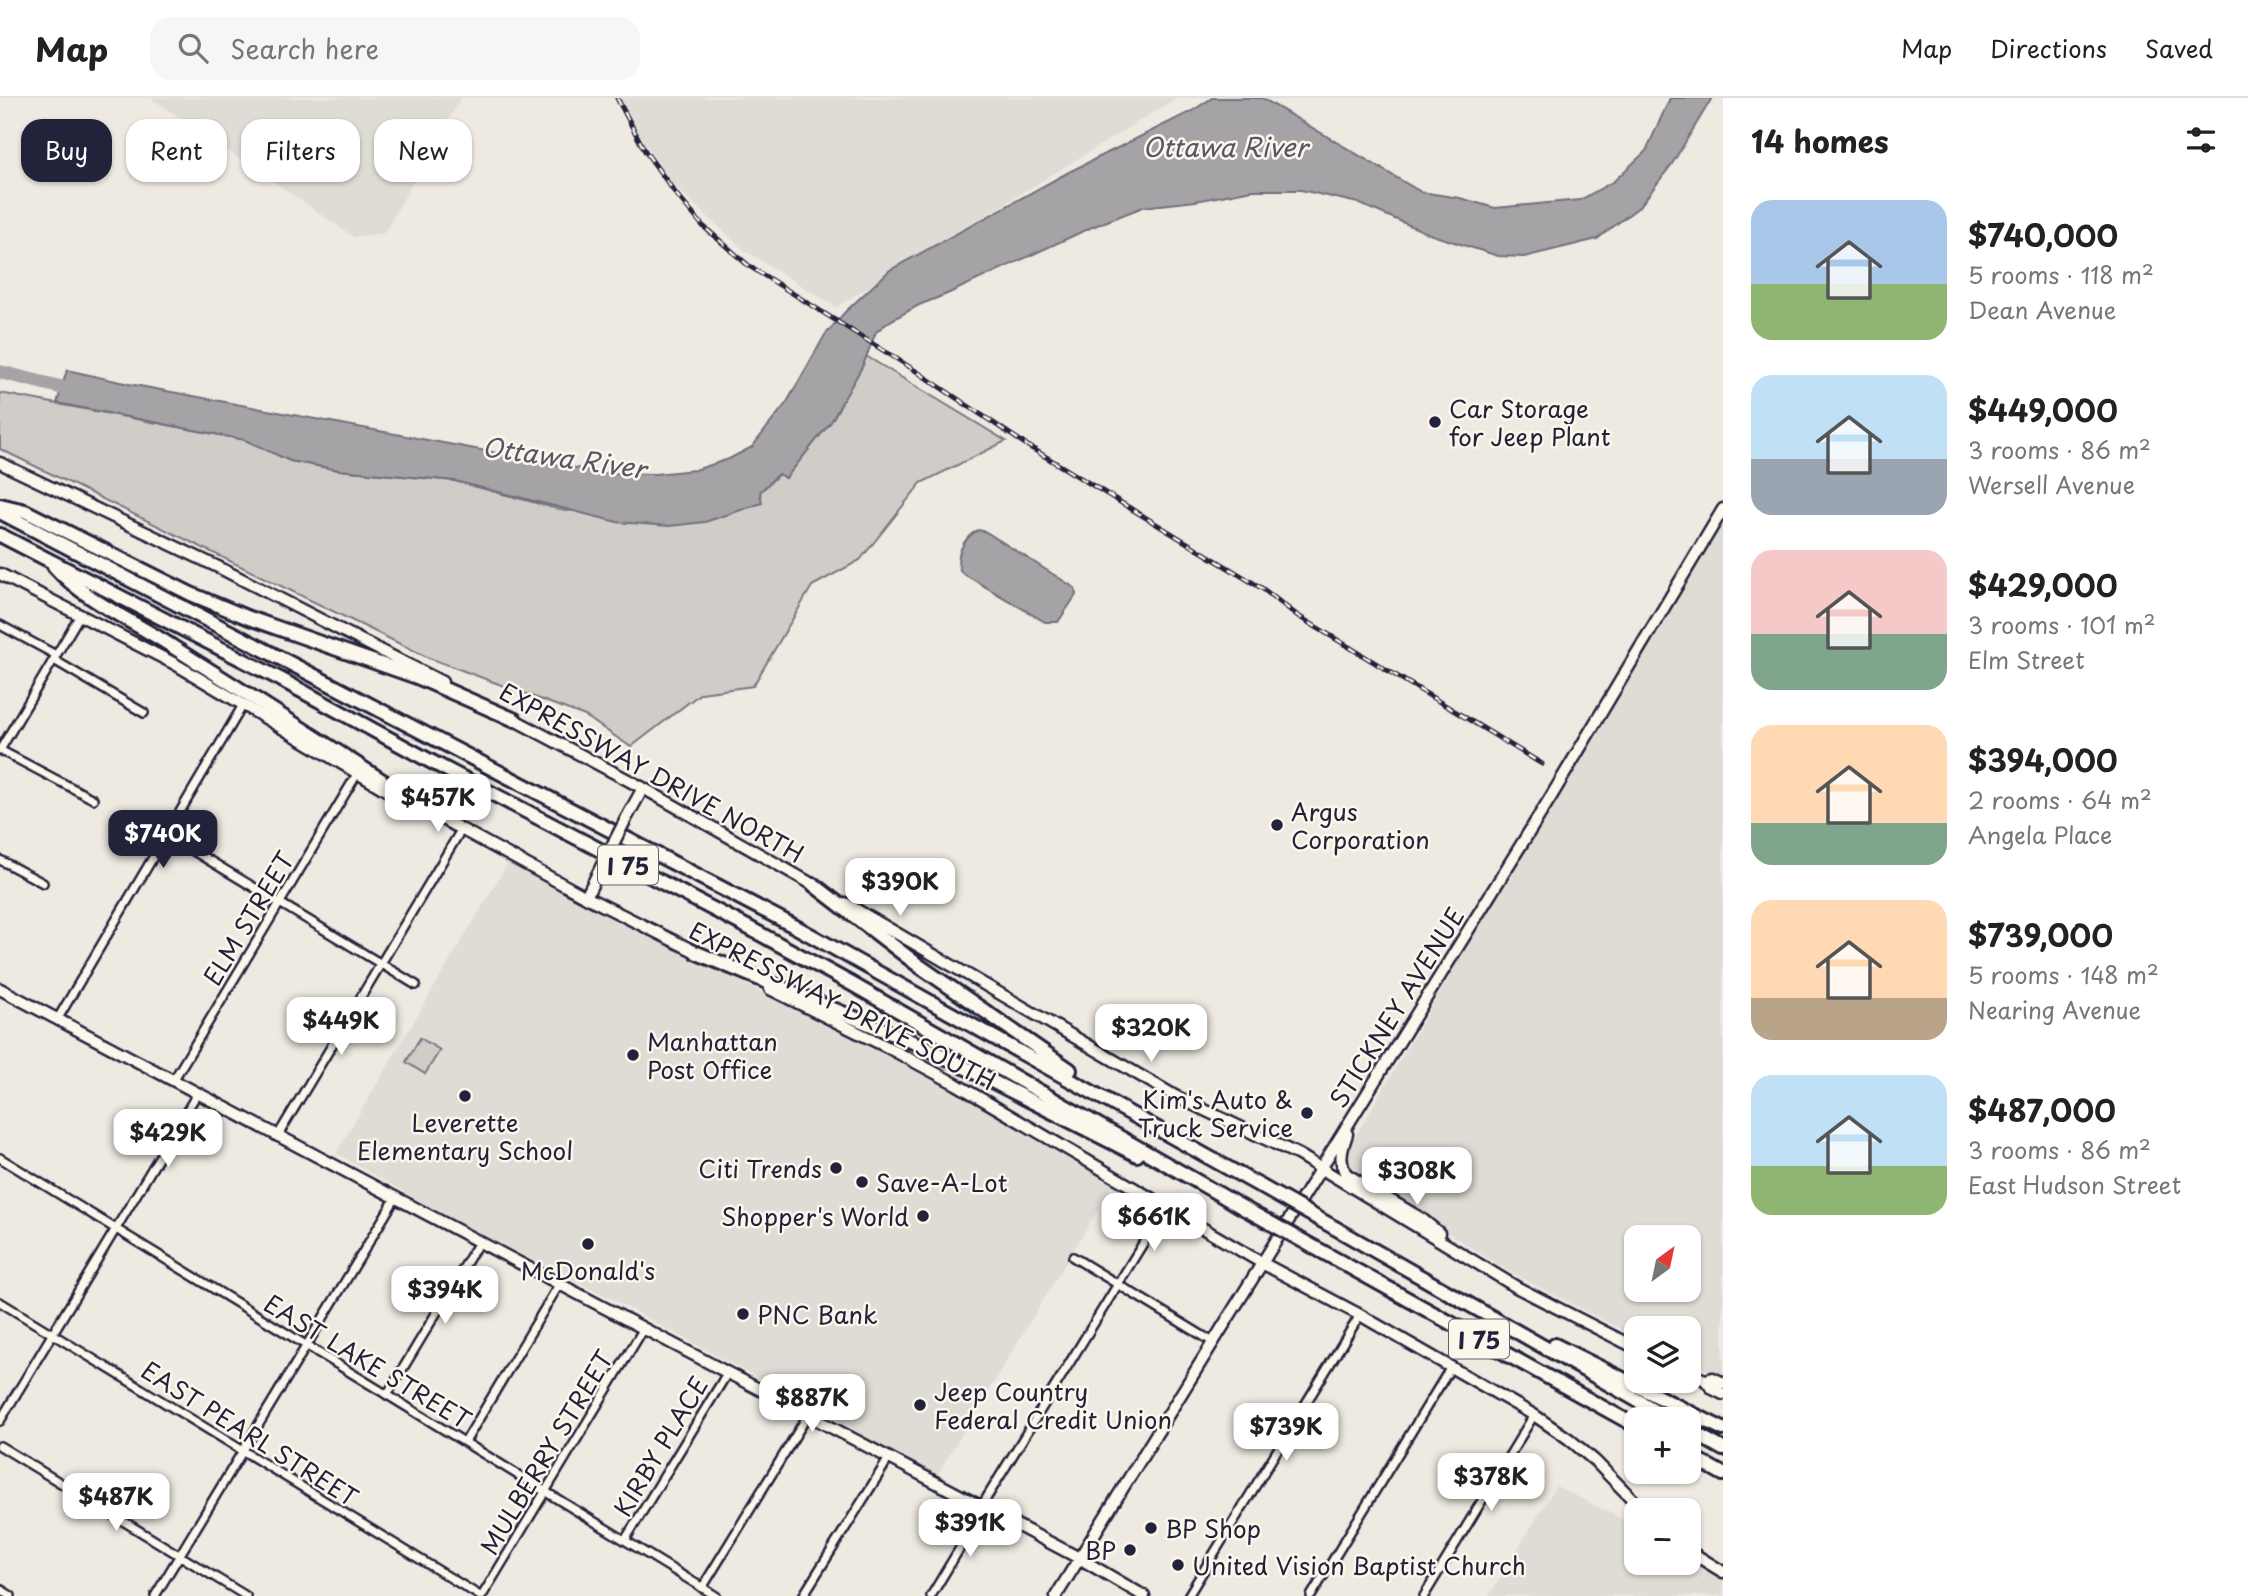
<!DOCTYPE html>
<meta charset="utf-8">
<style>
:root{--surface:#fff;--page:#f6f6f6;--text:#222;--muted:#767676;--line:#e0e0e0;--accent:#22223b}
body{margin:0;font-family:"Playpen Sans",sans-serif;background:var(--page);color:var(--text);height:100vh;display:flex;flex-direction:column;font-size:26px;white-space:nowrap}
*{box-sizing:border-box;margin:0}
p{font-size:23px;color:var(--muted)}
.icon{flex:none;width:38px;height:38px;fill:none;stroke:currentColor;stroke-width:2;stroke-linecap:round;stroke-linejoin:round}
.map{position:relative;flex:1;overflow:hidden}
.drawer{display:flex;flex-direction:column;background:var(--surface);width:525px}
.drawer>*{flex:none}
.guide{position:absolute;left:21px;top:21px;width:665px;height:63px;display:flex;gap:14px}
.needle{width:46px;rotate:33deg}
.fabs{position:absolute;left:1624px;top:1127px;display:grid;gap:14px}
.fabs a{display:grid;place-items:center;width:77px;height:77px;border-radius:14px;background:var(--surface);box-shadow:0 2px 5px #0004;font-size:35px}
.price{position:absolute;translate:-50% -60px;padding:0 16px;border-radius:14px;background:#fff;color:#222;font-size:23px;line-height:46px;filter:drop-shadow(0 2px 4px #0008)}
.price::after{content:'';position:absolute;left:50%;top:42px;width:21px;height:16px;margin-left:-10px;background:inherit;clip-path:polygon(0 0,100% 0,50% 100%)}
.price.current{background:var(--accent);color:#fff}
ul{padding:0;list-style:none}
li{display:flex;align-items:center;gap:21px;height:175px;padding:0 28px}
li span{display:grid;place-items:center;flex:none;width:196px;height:140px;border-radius:21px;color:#555}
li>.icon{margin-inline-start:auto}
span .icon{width:84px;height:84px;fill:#fffc;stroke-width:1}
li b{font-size:30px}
h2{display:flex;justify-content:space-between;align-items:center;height:84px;padding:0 28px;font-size:30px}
.pill{padding:0 24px;border-radius:21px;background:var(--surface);box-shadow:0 2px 5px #0004;font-size:24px;line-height:63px}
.pill.current{background:var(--accent);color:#fff}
header{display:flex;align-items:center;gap:42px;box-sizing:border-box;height:98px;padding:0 35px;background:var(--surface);border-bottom:2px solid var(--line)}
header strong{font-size:33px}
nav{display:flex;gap:38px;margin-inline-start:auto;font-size:24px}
.search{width:490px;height:63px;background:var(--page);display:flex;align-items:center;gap:18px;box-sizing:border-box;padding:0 24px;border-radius:21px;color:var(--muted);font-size:26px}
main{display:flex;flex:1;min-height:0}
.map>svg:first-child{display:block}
.built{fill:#dfdbd5;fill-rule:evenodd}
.green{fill:#d0cdc9;stroke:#797882;stroke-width:2}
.water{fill:#a6a3a7;stroke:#716f7c;stroke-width:2}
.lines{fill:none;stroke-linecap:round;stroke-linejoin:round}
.river{stroke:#a6a3a7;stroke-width:14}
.street-casing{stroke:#22223b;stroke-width:12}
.secondary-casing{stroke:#22223b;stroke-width:15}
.highway-casing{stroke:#22223b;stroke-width:18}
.street{stroke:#fbf7ec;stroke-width:7}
.secondary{stroke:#fbf7ec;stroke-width:10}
.highway{stroke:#fbf7ec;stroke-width:12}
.rail-casing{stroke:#22223b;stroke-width:5}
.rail{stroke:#fbf7ec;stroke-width:2.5;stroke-dasharray:8;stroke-linecap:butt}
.secondary-bridge-casing{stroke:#22223b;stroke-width:15;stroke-linecap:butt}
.highway-bridge-casing{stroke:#22223b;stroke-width:18;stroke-linecap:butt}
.secondary-bridge{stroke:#fbf7ec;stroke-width:10}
.highway-bridge{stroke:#fbf7ec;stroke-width:12}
.poi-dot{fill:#22223b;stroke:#fbf7ec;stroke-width:2.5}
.labels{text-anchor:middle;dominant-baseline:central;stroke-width:5;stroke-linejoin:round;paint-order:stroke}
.shield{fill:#fbf7ec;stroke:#636270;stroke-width:2}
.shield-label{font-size:23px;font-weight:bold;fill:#22223b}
.poi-label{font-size:24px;fill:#22223b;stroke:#fbf7ec;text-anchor:start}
.street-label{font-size:24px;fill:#22223b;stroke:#fbf7ec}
.water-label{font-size:26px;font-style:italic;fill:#575666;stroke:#fbf7ec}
</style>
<header>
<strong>Map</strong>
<div class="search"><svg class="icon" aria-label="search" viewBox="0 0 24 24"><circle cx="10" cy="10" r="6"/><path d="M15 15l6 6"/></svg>Search here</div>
<nav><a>Map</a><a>Directions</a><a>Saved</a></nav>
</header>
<main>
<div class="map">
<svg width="1723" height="1498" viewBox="0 0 1723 1498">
<rect width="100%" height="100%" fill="#eeeae2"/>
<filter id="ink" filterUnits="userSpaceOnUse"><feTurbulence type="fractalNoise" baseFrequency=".0143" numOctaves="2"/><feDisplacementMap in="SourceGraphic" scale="14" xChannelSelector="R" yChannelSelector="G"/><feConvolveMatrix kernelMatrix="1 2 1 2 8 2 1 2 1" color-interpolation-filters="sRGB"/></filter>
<g filter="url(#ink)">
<path class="built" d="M 151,0 L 461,0 L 384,135 L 354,139 Z
M 616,0 L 1177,0 L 836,209 L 744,152 L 669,83 Z
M 1723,411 L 1723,1279 L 1689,1264 L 1689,1230 L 1636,1230 L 1636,1239 L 1508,1173 L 1422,1118 L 1358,1082 L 1347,1069 L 1351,1046 ZM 1636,1139 L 1689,1139 L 1689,1192 L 1636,1192 Z
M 508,765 L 644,836 L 895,960 L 1086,1067 L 1113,1087 L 937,1377 L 612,1201 L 467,1130 L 336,1055 Z
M 1556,1388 L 1636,1428 L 1636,1465 L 1689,1465 L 1689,1454 L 1723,1470 L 1723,1498 L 1489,1498 Z"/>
<path class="green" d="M 866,258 L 1006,343 L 921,385 L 860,462 L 812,488 L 753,588 L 701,595 L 631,649 L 585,618 L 429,560 L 0,351 L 0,295 L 246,342 L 290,363 L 339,372 L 455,383 L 565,413 L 760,394 L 779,376 L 786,380 L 844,298 Z
M 420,940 L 440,952 L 425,976 L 406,964 Z"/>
<path class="water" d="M 1212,0 L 1262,0 L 1421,94 L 1460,100 L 1495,110 L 1580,102 L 1614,83 L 1646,53 L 1670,0 L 1712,0 L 1672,66 L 1640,108 L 1597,141 L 1524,159 L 1498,158 L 1432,137 L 1358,105 L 1301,92 L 1252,92 L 1196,103 L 1143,109 L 1092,129 L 947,196 L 919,207 L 890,223 L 876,234 L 863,267 L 831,324 L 786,380 L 778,376 L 760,394 L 762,405 L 705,424 L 669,428 L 617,424 L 455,383 L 339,372 L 290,363 L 245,342 L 57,305 L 67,272 L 129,286 L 603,375 L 655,376 L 695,372 L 729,361 L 752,349 L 787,304 L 825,237 L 845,214 L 890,172 L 1069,74 L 1192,13 Z
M 978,432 L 986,434 L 1075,490 L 1076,497 L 1058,524 L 1045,524 L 962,475 C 952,461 964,439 978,432 Z"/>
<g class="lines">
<path class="river" d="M 0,274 L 80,294"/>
<defs>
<path id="street" d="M 0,527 L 56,557
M 54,562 L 144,615
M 0,652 L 80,517
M 0,652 L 93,701
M 167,737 L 416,887
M 0,762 L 43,785
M 57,922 L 243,607
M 173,983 L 357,676
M 277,1039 L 461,732
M 0,1060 L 716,1498
M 1073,1159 L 1213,1244
M 0,1204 L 480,1498
M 387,1297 L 479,1144
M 0,1323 L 197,996
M 465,1344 L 560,1185
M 0,1348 L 246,1498
M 981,1409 L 1166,1108
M 625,1442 L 728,1274
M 702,1490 L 808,1317
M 0,1491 L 11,1498
M 155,1498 L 395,1101
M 482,1498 L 644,1230
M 803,1498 L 889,1360
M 931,1498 L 984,1410
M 1188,1498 L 1360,1217
M 1311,1498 L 1451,1269
M 1424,1498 L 1534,1317"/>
<path id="secondary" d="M 0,365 L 218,469 L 442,584
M 0,476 L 175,566 L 396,698
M 511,620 L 643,690 L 819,790
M 426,712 L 586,799 L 704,858
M 626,721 L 643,690
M 586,799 L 601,769
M 845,805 L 1175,998 L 1299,1057 L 1518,1190 L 1636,1250
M 0,891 L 1079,1460 L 1144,1498
M 770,891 L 887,949 L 956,986 L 1262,1165 L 1360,1217 L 1534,1317 L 1569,1341 L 1595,1363 L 1643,1412
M 1347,1036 C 1342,1051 1338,1062 1346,1076 L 1422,1121 L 1439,1135
M 1689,1275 L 1705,1282 L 1713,1291 L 1723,1296
M 1705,1282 L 1713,1280 L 1723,1285
M 1689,1453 L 1723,1474
M 1056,1498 L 1552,697 L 1723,411"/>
<path id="highway" d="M 0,407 L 25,413 L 191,496 L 249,520 L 417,579 L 515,622
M 0,414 L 796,829 L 1262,1089
M 0,437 L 280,581 L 430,663 L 751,831 L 850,885 L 1247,1112
M 54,468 C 86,504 134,523 173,549 C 259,603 345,658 430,714
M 814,787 L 918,867 L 1070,972
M 697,855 L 925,949 L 1137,1057
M 1335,1130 L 1670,1321
M 1321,1153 L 1636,1328
M 1555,1247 L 1723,1331
M 1689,1332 L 1723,1351
M 1689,1357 L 1723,1376"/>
</defs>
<use href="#street" class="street-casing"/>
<use href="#secondary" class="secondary-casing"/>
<use href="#highway" class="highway-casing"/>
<use href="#street" class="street"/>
<use href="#secondary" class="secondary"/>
<use href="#highway" class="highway"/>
<defs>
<path id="rail" d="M 617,0 L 645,53 L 676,96 L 703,128 L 749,168 L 916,273 L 1028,348 L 1263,491 L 1298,518 L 1542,666"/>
</defs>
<use href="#rail" class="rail-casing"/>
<use href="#rail" class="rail"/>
<defs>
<path id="secondary-bridge" d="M 601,769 L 626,721"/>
<path id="highway-bridge" d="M 1262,1089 L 1335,1130
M 1247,1112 L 1321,1153"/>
</defs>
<use href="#secondary-bridge" class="secondary-bridge-casing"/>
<use href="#highway-bridge" class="highway-bridge-casing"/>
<use href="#secondary-bridge" class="secondary-bridge"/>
<use href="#highway-bridge" class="highway-bridge"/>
</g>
</g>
<g class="poi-dot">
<circle cx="1435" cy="324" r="7"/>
<circle cx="1277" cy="727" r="7"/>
<circle cx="633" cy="957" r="7"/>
<circle cx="465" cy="998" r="7"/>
<circle cx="1307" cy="1015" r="7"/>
<circle cx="836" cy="1070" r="7"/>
<circle cx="862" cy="1084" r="7"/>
<circle cx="923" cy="1118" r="7"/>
<circle cx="588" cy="1146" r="7"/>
<circle cx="743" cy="1216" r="7"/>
<circle cx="920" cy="1307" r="7"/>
<circle cx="1151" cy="1430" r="7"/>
<circle cx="1130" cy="1452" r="7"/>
<circle cx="1178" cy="1467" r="7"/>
</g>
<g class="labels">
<g class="shield">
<rect x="598" y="747.5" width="60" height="39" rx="5"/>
<rect x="1449" y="1221.5" width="60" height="39" rx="5"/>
</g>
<g class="shield-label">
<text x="628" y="767">I 75</text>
<text x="1479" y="1241">I 75</text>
</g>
<g class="poi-label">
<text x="1449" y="310">Car Storage<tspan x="1449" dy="28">for Jeep Plant</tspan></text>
<text x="1291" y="713">Argus<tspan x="1291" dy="28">Corporation</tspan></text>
<text x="647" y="943">Manhattan<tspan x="647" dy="28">Post Office</tspan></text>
<text x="1293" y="1001" text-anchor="end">Kim's Auto &amp;<tspan x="1293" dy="28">Truck Service</tspan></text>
<text x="465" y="1024" text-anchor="middle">Leverette<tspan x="465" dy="28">Elementary School</tspan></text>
<text x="822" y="1070" text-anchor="end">Citi Trends</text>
<text x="876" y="1084">Save-A-Lot</text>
<text x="909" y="1118" text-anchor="end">Shopper's World</text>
<text x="588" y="1172" text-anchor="middle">McDonald's</text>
<text x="757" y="1216">PNC Bank</text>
<text x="934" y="1293">Jeep Country<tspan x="934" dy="28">Federal Credit Union</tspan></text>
<text x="1165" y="1430">BP Shop</text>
<text x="1116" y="1452" text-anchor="end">BP</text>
<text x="1192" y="1467">United Vision Baptist Church</text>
</g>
<g class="street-label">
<text transform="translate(652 674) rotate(29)">EXPRESSWAY DRIVE NORTH</text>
<text transform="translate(248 820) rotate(-59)">ELM STREET</text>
<text transform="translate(843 907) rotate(27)">EXPRESSWAY DRIVE SOUTH</text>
<text transform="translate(1396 909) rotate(-58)">STICKNEY AVENUE</text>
<text transform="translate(368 1263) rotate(31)">EAST LAKE STREET</text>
<text transform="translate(250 1335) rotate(32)">EAST PEARL STREET</text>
<text transform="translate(660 1348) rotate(-59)">KIRBY PLACE</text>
<text transform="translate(546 1354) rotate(-59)">MULBERRY STREET</text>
</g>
<g class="water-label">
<text x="1225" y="48">Ottawa River</text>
<text transform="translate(564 359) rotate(8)">Ottawa River</text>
</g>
</g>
</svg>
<div class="fabs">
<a><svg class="needle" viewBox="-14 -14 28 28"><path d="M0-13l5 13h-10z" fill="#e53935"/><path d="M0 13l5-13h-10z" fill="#767676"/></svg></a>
<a><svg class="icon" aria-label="layers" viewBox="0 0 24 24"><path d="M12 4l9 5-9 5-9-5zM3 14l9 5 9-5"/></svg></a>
<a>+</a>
<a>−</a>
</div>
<b class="price" style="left:438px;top:736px">$457K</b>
<b class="price current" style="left:163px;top:772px">$740K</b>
<b class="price" style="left:900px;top:820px">$390K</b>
<b class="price" style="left:341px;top:959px">$449K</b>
<b class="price" style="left:1151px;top:966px">$320K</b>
<b class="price" style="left:168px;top:1071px">$429K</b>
<b class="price" style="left:1417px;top:1109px">$308K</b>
<b class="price" style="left:1154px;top:1155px">$661K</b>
<b class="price" style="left:445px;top:1228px">$394K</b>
<b class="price" style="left:812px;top:1336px">$887K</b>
<b class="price" style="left:1286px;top:1365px">$739K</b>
<b class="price" style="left:1491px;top:1415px">$378K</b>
<b class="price" style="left:116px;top:1435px">$487K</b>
<b class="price" style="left:970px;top:1461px">$391K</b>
<div class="guide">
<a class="pill current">Buy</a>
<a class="pill">Rent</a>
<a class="pill">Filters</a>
<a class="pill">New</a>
</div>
</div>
<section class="drawer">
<h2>14 homes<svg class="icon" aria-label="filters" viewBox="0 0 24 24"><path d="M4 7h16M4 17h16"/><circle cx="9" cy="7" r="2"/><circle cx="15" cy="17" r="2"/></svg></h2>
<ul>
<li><span style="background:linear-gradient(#a9c7e8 60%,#8fb573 0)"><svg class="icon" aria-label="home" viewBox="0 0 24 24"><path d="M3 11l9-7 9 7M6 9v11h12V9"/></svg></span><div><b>$740,000</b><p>5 rooms · 118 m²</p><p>Dean Avenue</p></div></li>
<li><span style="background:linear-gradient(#bfe0f5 60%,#9aa5b1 0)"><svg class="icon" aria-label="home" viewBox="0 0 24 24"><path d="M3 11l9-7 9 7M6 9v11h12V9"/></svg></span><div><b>$449,000</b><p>3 rooms · 86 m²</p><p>Wersell Avenue</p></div></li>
<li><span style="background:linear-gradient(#f6c9c9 60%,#7fa58c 0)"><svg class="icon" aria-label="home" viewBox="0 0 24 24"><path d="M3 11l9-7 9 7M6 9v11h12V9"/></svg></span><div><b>$429,000</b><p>3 rooms · 101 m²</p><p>Elm Street</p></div></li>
<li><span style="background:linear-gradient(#ffd9b3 70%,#7fa58c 0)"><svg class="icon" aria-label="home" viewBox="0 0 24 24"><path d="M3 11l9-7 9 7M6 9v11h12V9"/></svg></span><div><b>$394,000</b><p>2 rooms · 64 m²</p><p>Angela Place</p></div></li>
<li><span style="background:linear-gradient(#ffd9b3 70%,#b9a48a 0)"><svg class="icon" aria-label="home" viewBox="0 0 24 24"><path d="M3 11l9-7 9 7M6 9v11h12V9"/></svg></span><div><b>$739,000</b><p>5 rooms · 148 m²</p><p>Nearing Avenue</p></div></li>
<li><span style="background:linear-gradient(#bfe0f5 65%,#8fb573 0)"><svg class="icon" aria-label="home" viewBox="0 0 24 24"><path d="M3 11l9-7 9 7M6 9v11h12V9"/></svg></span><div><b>$487,000</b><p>3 rooms · 86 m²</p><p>East Hudson Street</p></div></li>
</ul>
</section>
</main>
